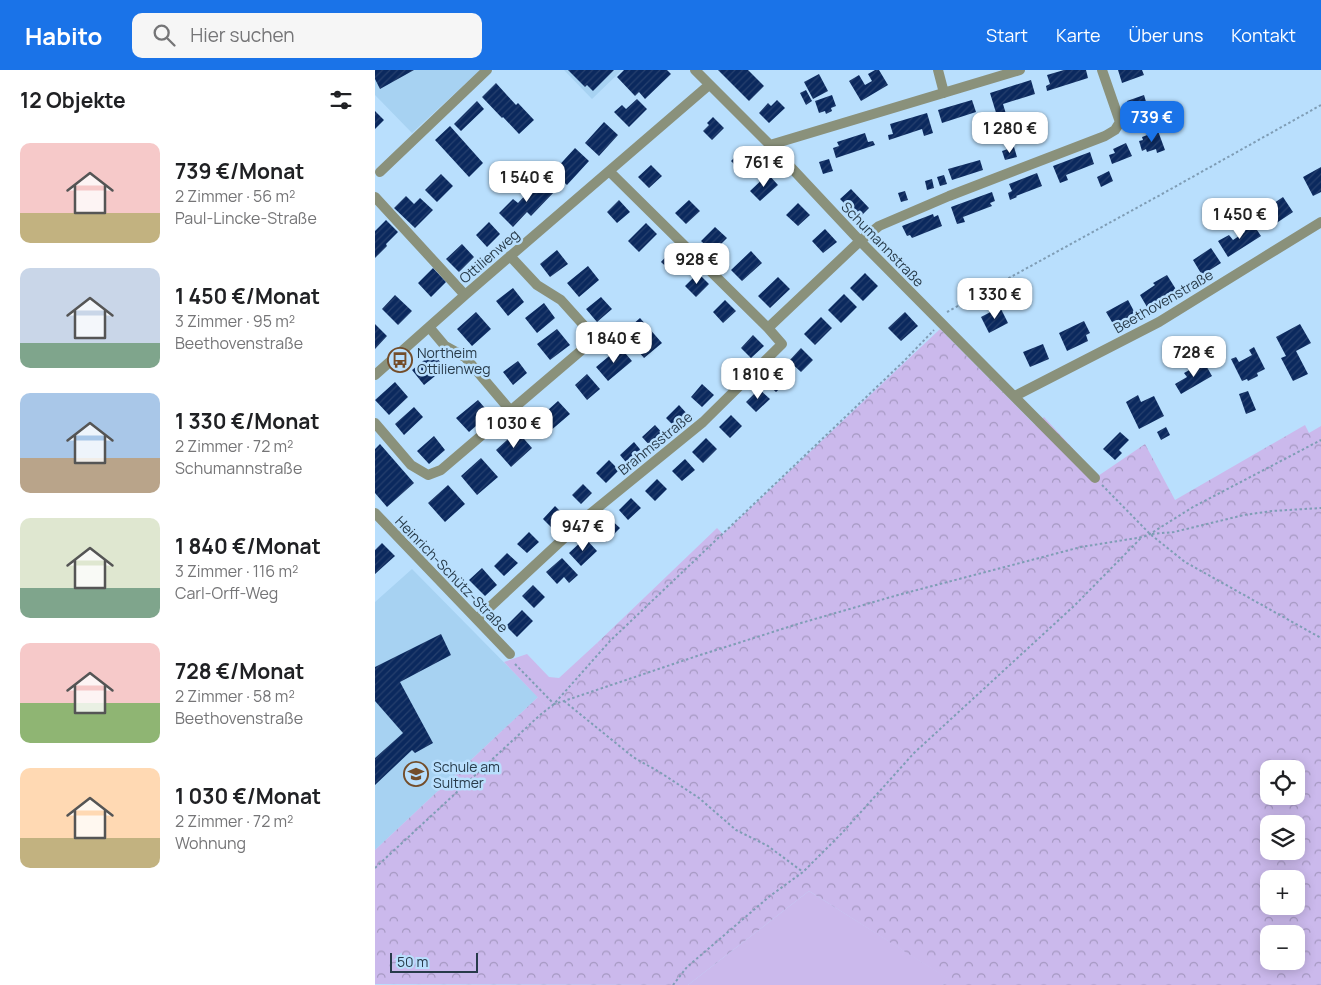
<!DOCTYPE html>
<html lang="de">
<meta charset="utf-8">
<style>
:root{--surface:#fff;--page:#f6f6f6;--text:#202124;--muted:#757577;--accent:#1a73e8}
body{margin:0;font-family:Manrope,sans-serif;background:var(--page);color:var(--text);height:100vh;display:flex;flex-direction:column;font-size:19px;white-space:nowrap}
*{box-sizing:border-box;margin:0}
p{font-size:16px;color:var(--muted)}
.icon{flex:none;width:28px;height:28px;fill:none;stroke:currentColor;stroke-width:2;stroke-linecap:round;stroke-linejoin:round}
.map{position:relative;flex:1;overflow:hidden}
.drawer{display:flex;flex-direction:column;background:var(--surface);width:375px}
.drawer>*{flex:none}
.fabs{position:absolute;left:885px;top:690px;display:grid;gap:10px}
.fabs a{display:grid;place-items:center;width:45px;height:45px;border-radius:10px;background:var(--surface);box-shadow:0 2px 12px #0003;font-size:25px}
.scale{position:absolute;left:15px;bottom:12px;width:88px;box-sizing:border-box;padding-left:5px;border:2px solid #283b4a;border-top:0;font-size:14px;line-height:18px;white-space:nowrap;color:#283b4a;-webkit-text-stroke:4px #b9dffd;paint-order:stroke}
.price{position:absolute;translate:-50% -42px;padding:0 11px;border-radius:10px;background:#fff;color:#222;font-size:16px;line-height:32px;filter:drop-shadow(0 1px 2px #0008)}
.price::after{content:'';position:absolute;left:50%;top:30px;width:15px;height:11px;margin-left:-8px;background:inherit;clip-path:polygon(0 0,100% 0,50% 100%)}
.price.active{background:var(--accent);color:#fff}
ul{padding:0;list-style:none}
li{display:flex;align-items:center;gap:15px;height:125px;padding:0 20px}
li span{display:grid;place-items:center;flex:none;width:140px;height:100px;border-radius:10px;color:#555}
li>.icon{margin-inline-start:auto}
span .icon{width:60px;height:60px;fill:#fffc;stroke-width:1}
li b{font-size:21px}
h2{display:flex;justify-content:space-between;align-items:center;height:60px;padding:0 20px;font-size:21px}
header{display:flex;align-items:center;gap:30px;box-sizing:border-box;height:70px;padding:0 25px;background:var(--accent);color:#fff}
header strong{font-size:24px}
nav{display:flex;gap:28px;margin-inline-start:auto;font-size:18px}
.search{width:350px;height:45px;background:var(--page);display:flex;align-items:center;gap:12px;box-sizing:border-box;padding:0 18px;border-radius:10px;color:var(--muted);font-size:19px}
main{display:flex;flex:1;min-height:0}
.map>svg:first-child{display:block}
.built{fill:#a7d2f2}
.green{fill:#cbb9ec}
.forest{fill:url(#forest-crowns);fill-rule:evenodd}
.building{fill:url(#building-hatch)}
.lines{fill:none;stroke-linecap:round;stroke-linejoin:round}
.path{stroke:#7f9db5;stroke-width:2;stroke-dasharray:2.5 2.5;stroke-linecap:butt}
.minor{stroke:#8a917b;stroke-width:10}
.labels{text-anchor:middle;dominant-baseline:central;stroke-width:5;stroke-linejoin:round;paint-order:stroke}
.street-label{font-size:14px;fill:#283b4a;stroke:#b9dffd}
.poi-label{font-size:14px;fill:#283b4a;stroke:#b9dffd;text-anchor:start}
</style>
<header>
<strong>Habito</strong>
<div class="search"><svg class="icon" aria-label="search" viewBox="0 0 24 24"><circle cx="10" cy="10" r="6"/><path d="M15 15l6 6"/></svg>Hier suchen</div>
<nav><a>Start</a><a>Karte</a><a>Über uns</a><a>Kontakt</a></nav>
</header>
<main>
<section class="drawer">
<h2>12 Objekte<svg class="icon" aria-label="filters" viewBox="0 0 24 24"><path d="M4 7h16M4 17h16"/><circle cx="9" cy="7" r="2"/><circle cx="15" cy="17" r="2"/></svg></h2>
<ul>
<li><span style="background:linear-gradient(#f6c9c9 70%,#c2b280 0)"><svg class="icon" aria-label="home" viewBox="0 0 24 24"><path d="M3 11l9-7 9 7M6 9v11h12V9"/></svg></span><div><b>739 €/Monat</b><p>2 Zimmer · 56 m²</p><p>Paul-Lincke-Straße</p></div></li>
<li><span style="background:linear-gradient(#c9d6e8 75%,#7fa58c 0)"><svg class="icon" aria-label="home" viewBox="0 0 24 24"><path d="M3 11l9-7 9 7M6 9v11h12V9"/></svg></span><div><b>1 450 €/Monat</b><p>3 Zimmer · 95 m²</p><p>Beethovenstraße</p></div></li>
<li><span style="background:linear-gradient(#a9c7e8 65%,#b9a48a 0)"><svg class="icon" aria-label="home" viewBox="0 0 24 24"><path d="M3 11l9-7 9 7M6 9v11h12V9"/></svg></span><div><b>1 330 €/Monat</b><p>2 Zimmer · 72 m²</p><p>Schumannstraße</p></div></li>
<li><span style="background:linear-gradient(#dfe7d0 70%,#7fa58c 0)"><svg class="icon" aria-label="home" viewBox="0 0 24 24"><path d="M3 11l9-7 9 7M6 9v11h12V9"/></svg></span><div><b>1 840 €/Monat</b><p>3 Zimmer · 116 m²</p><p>Carl-Orff-Weg</p></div></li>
<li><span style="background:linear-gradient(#f6c9c9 60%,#8fb573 0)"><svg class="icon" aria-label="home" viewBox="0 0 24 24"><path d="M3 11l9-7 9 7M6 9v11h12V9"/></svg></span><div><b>728 €/Monat</b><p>2 Zimmer · 58 m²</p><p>Beethovenstraße</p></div></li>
<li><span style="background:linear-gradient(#ffd9b3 70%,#c2b280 0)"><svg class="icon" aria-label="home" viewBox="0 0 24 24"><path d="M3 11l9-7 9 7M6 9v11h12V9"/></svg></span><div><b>1 030 €/Monat</b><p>2 Zimmer · 72 m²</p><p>Wohnung</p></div></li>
</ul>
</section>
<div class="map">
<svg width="946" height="915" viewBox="0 0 946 915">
<defs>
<pattern id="forest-crowns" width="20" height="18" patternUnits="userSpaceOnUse" patternTransform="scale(1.25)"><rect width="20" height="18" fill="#cbb9ec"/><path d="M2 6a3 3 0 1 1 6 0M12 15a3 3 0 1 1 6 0" fill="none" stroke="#a598c1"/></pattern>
<pattern id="building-hatch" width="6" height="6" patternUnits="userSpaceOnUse" patternTransform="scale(1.25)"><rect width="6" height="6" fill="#0b295e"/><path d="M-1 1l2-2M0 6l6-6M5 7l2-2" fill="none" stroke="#26406e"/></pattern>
</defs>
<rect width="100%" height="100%" fill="#b9dffd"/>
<path class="built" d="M 0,0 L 105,0 L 37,63 L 0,25 Z
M 189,0 L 247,0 L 217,29 Z
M 37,499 L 163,627 L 0,780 L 0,532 Z"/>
<path class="green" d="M 222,573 L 228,581 L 174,639 L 129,592 L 152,584 L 174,607 L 184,608 Z
M 434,821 L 574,909 L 568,915 L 313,915 Z"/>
<path class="forest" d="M 565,259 L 660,355 L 669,347 L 723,406 L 770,374 L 800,430 L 930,355 L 934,363 L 946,356 L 946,915 L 568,915 L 573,909 L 434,821 L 313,915 L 0,914 L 0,780 L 163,627 L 174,639 L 228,581 L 222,573 L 342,458 L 348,464 ZM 894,699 L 921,699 L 921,726 L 894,726 ZM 894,754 L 921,754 L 921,781 L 894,781 ZM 894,809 L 921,809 L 921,836 L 894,836 ZM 894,864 L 921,864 L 921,891 L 894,891 Z"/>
<path class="building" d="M 0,0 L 39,0 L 5,19 L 0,9 Z
M 193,0 L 239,0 L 218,21 L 212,15 L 210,17 Z
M 249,0 L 292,0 L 296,4 L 270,29 L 264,22 L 260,26 L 242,7 Z
M 343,0 L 373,0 L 389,16 L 374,31 Z
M 500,0 L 504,0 L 513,15 L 486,31 L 474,11 L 484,5 L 490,15 L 497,11 L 493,4 Z
M 689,0 L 711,0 L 713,8 L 672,21 L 671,16 L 675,14 L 672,5 Z
M 743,0 L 767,0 L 769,5 L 747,13 Z
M 444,4 L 453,21 L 438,29 L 429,12 Z
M 656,10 L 660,24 L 628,34 L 631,44 L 622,46 L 615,23 Z
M 121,13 L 141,35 L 143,33 L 159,50 L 144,64 L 128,47 L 127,48 L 107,27 Z
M 431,20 L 437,31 L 431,35 L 425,23 Z
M 457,25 L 461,36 L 456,38 L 457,41 L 451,44 L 450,41 L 444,43 L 440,31 Z
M 769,25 L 772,35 L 778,33 L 779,37 L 757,45 L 752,31 Z
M 262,29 L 272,39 L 254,57 L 239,42 L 247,35 L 251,39 Z
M 402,30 L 410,38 L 394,53 L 384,43 L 393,33 L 396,36 Z
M 597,30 L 601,42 L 567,53 L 563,40 Z
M 102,31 L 109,39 L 86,61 L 79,54 Z
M 0,41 L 9,50 L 0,59 Z
M 552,43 L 558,63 L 549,66 L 547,59 L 514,70 L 513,65 L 518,64 L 515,54 Z
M 338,47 L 349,58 L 337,70 L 328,61 L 334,55 L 332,53 Z
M 229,52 L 243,65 L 224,86 L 210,73 Z
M 75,56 L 108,93 L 94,107 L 60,70 Z
M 783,61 L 790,80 L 782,83 L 781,79 L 772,82 L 771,79 L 767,81 L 764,71 L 768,70 L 767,67 Z
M 490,63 L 493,72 L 498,71 L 500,75 L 461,88 L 458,78 L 464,76 L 462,72 Z
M 751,73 L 757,86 L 737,94 L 734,85 L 740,83 L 738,79 Z
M 639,77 L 642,87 L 630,90 L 627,81 Z
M 200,78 L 214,91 L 192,115 L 178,102 Z
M 368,79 L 378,89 L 366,101 L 356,91 Z
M 715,82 L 719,94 L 691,105 L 693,110 L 685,113 L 678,96 Z
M 454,89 L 458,101 L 448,104 L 444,92 Z
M 605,90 L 608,100 L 577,110 L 573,99 Z
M 276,95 L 287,106 L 274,118 L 263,107 Z
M 946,97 L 946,122 L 938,126 L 928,107 Z
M 734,101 L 738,111 L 726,117 L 722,107 Z
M 662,103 L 667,116 L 641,126 L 642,127 L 635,130 L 633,123 L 637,121 L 634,114 Z
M 66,104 L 78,116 L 62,132 L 50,120 Z
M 393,104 L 403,115 L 385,131 L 375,121 Z
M 569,105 L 572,114 L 565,116 L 562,107 Z
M 166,108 L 180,121 L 156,146 L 152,142 L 138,157 L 124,143 L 138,129 L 143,133 Z
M 557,109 L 559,118 L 552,120 L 550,111 Z
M 476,119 L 494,138 L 484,148 L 465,129 Z
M 530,121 L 533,130 L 526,132 L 523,123 Z
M 617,122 L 620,131 L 615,133 L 617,136 L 588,147 L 590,152 L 582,154 L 576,137 Z
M 31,126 L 39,134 L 45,128 L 58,140 L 40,158 L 19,138 Z
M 908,127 L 918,142 L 900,154 L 890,139 Z
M 244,130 L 255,142 L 242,153 L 232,142 Z
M 314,130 L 325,141 L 311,154 L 300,143 Z
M 423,133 L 435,145 L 423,156 L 411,145 Z
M 558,144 L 559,147 L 563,145 L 567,156 L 537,168 L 535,165 L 532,166 L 527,156 Z
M 11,150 L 23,162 L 11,174 L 12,176 L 0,188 L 0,161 Z
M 876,151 L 886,166 L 853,187 L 843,171 L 854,165 L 858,170 L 870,162 L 866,158 Z
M 114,152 L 125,164 L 112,177 L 101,165 Z
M 271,153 L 282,164 L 264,182 L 253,171 Z
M 340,157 L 352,168 L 338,182 L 326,171 Z
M 450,159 L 462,172 L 448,183 L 437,171 Z
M 87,174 L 99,187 L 84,202 L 71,189 Z
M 836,178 L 846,193 L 827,205 L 818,190 Z
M 298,179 L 310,190 L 298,203 L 286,192 Z
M 182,180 L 193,194 L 175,207 L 165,194 Z
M 376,181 L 387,193 L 367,211 L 356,200 Z
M 213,196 L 224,210 L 204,227 L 192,213 Z
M 58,198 L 71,212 L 56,227 L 43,213 Z
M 323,203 L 334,214 L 321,227 L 310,216 Z
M 490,203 L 503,216 L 488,231 L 475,218 Z
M 792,205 L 802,221 L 790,228 L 789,226 L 772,237 L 765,225 L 780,215 L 778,213 Z
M 403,207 L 415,219 L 395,238 L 383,226 Z
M 138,218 L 149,232 L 133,246 L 121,231 Z
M 469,224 L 482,237 L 466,253 L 453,240 Z
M 20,225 L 37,241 L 23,255 L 7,239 Z
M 226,227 L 237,239 L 222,252 L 211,239 Z
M 350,230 L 361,241 L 348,253 L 338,242 Z
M 753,230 L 761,245 L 740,257 L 731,242 Z
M 169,233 L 180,248 L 162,263 L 150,248 Z
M 625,237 L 633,253 L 614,263 L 606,247 Z
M 101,242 L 116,259 L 97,276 L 82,259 Z
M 530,242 L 543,256 L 526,271 L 513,258 Z
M 446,247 L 457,258 L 440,275 L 429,264 Z
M 265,248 L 287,273 L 269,288 L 248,263 Z
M 709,251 L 715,263 L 711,265 L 713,271 L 692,281 L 684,263 Z
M 0,254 L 12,266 L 0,279 Z
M 925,254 L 936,273 L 921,281 L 933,304 L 918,311 L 906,288 L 911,286 L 901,267 Z
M 182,259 L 195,275 L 175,290 L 162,274 Z
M 378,265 L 389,276 L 376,288 L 366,278 Z
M 668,274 L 674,289 L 655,297 L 648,282 Z
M 245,277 L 257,291 L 233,311 L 221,297 Z
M 879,277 L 890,299 L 882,303 L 883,306 L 873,311 L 872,309 L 867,311 L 856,289 L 861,287 L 864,292 L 877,285 L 874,280 Z
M 426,278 L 438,290 L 426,302 L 414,291 Z
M 58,283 L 70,298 L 49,315 L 37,300 Z
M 143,291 L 152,303 L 138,315 L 128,302 Z
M 829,292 L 837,306 L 806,324 L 800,314 L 812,307 L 809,303 Z
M 403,301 L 413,311 L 401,322 L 391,313 Z
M 212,304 L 225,319 L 212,330 L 200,315 Z
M 20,312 L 33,327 L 14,345 L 0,330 Z
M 327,314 L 339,325 L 327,337 L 316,327 Z
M 384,319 L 395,329 L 381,342 L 371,332 Z
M 873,321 L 881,340 L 871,344 L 864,324 Z
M 763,325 L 766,332 L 779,326 L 789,346 L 764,359 L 751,332 Z
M 103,330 L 115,344 L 94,362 L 81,348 Z
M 183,331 L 195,344 L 174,362 L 163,349 Z
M 304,335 L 315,347 L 302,359 L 291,348 Z
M 39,337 L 48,347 L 29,365 L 20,354 Z
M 356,345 L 367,356 L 355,368 L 344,357 Z
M 280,355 L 291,367 L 278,379 L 267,367 Z
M 791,357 L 795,365 L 786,370 L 782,362 Z
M 142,361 L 157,378 L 136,397 L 121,380 Z
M 745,362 L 754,370 L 744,380 L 747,383 L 740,390 L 728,379 Z
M 59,366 L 70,380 L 54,394 L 42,381 Z
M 331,368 L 342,379 L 328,393 L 317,382 Z
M 259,372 L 269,384 L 255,397 L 245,385 Z
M 5,374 L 39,413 L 12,437 L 0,423 L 0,379 Z
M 106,388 L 123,407 L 102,425 L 86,406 Z
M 310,389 L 320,400 L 307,411 L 297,401 Z
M 234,390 L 244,400 L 231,413 L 221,403 Z
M 282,409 L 292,419 L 280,431 L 270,421 Z
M 208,414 L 217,423 L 206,434 L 197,425 Z
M 73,415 L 90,434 L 70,452 L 53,433 Z
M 256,428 L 266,438 L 253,450 L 244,440 Z
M 180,436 L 191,447 L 179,460 L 168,449 Z
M 233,447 L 245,458 L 231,472 L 220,460 Z
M 154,462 L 164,472 L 152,483 L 142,474 Z
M 210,468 L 222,481 L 206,496 L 194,483 Z
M 7,473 L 20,486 L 0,504 L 0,480 Z
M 132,483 L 143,493 L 129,506 L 119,496 Z
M 187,488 L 203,505 L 194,513 L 189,507 L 182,514 L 171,502 Z
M 107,498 L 122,515 L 110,526 L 94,510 Z
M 158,515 L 170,527 L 159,538 L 147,526 Z
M 147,540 L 158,551 L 142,567 L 131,556 Z
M 66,564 L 76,585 L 25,612 L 58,673 L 40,683 L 37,680 L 0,715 L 0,688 L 28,663 L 0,631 L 0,597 Z"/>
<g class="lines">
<path class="path" d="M 572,242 L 787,124 L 946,35
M 727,415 L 775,464 L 810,492 L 946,568
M 777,464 L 799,462 L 869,445 L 897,441 L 946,438
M 140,594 L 179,634 L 189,631 L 319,587 L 426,553 L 523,525 L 706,477 L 768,467 L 775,464 L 818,437 L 946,370
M 189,631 L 258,687 L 286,703 L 324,728 L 361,760 L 393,776 L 428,802
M 0,798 L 165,645 L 179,634 L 235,571 L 528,292 L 559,260
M 298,915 L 312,897 L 395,826 L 428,802 L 467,763 L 539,683 L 700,535 L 766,468"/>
<path class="minor" d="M 320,0 L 395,75 L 485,171 L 720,408
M 563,0 L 569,23
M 395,75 L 645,0
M 234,101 L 393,258
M 5,102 L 112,0
M 0,127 L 90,225
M 54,257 L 70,276 L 90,287 L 135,340
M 0,305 L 90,225 L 334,15
M 640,326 L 784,252 L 946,152
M 0,353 L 36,395 L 53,405 L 66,400 L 215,273 L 213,260 L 186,230 L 162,215 L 135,186
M 0,443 L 135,584
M 102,549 L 215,444 L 328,352 L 407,274 L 393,258 L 485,171 L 504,156 L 574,126 L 730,66 L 740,60 L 745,52 L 727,0"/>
</g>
<defs>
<symbol id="bus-ring" viewBox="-11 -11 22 22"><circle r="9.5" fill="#b9dffd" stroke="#734d2a" stroke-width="1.5"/><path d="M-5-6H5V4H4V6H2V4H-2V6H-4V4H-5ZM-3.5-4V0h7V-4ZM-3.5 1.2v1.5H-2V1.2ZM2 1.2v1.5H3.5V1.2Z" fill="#734d2a"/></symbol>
<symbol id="school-ring" viewBox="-11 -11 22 22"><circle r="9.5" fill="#b9dffd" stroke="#734d2a" stroke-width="1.5"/><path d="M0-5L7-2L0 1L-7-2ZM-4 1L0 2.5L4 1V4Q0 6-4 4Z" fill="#734d2a"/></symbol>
</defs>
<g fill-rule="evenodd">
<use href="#bus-ring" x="11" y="276" width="28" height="28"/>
<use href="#school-ring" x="27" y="690" width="28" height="28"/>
</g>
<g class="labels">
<g class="street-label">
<text transform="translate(508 174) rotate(46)">Schumannstraße</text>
<text transform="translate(114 186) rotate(-41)">Ottilienweg</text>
<text transform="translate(788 231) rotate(-30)">Beethovenstraße</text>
<text transform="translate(280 373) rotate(-39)">Brahmsstraße</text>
<text transform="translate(77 504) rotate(46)">Heinrich-Schütz-Straße</text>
</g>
<g class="poi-label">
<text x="42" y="282">Northeim<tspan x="42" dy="16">Ottilienweg</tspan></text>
<text x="58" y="696">Schule am<tspan x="58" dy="16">Sultmer</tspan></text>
</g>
</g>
</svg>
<div class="fabs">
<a><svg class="icon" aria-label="locate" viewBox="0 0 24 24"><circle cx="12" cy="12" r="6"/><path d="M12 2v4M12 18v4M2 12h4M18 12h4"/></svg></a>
<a><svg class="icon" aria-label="layers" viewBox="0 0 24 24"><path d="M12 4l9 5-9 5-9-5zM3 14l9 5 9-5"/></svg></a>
<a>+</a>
<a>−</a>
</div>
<div class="scale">50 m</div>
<b class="price active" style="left:777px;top:73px">739 €</b>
<b class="price" style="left:635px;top:84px">1 280 €</b>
<b class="price" style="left:389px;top:118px">761 €</b>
<b class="price" style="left:152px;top:133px">1 540 €</b>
<b class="price" style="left:865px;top:170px">1 450 €</b>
<b class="price" style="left:322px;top:215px">928 €</b>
<b class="price" style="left:620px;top:250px">1 330 €</b>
<b class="price" style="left:239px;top:294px">1 840 €</b>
<b class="price" style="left:819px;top:308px">728 €</b>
<b class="price" style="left:383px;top:330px">1 810 €</b>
<b class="price" style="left:139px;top:379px">1 030 €</b>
<b class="price" style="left:208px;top:482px">947 €</b>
</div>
</main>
